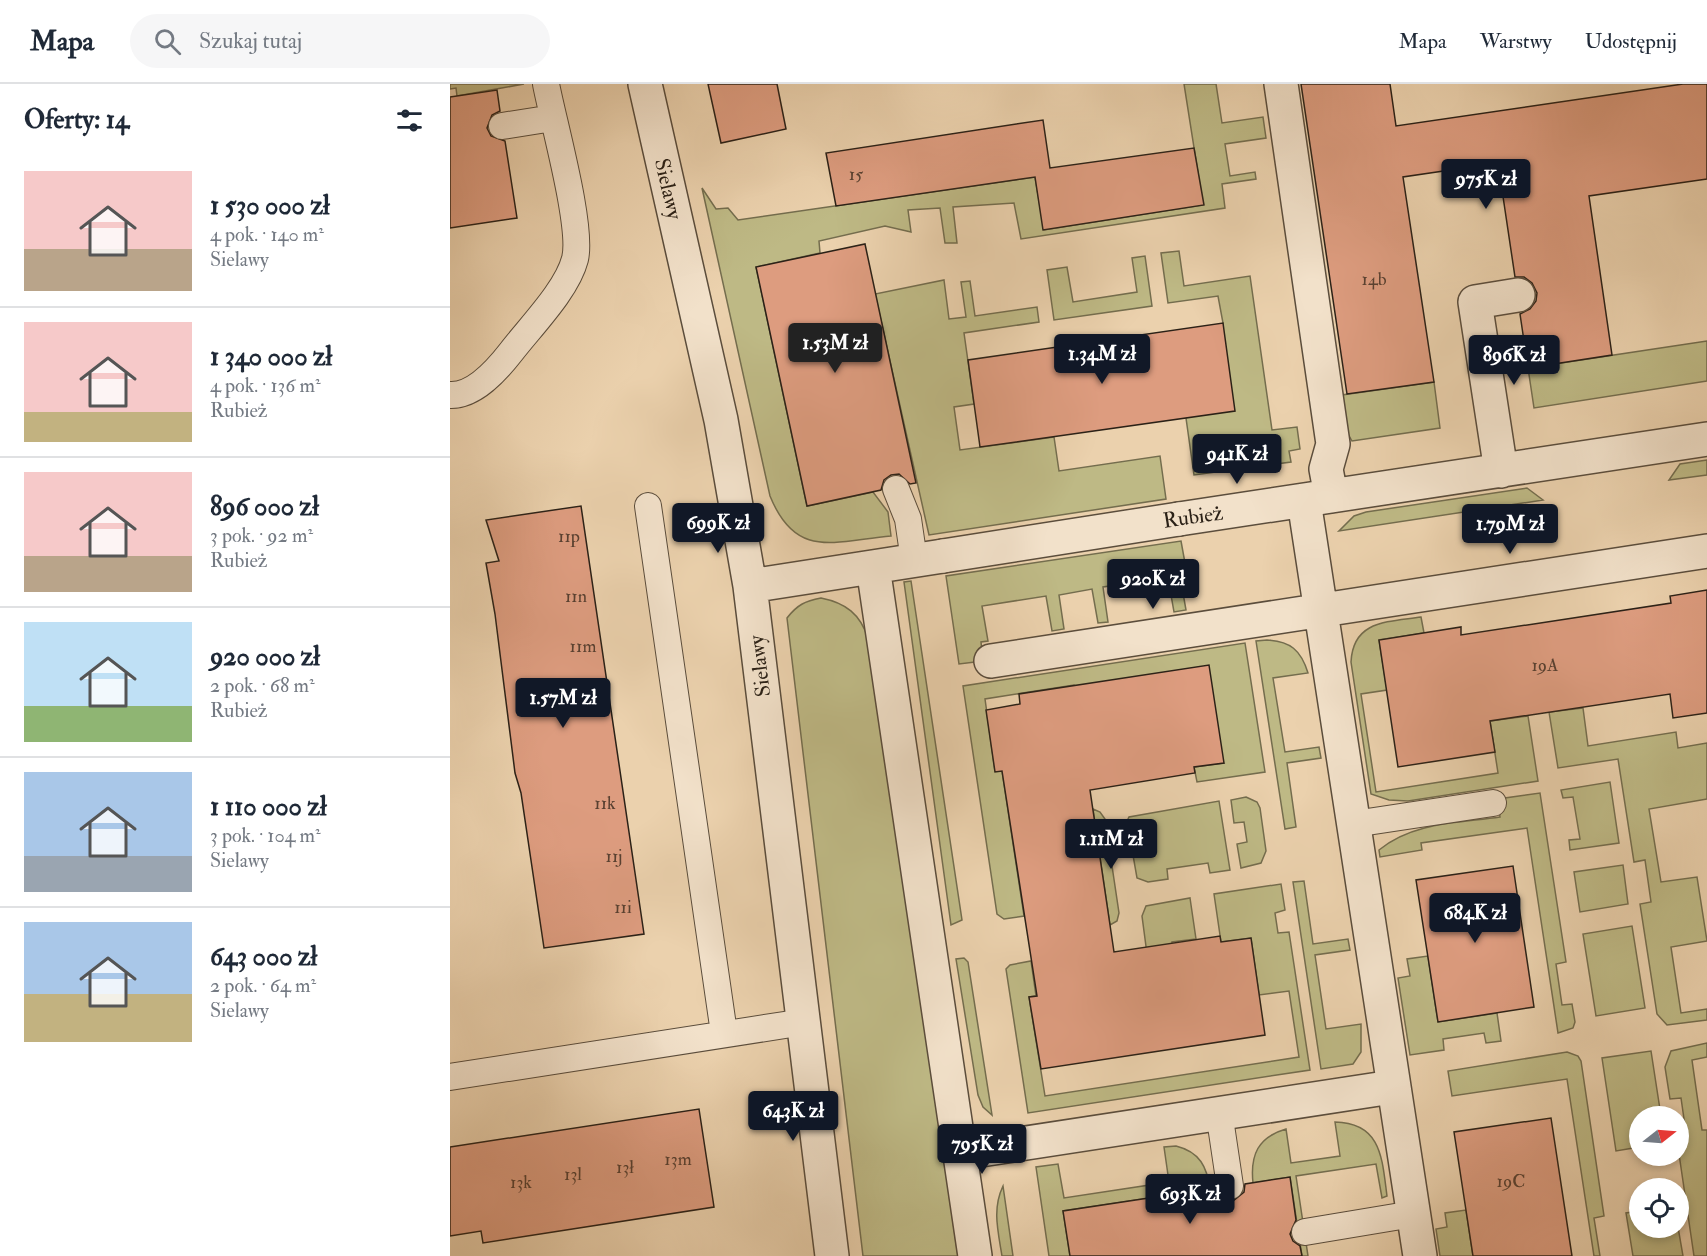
<!DOCTYPE html>
<html lang="pl">
<meta charset="utf-8">
<style>
:root{--surface:#fff;--page:#f6f6f7;--text:#1f2937;--muted:#747a83;--line:#e0e1e3;--accent:#111827}
body{margin:0;font-family:"IM FELL Double Pica",serif;background:var(--page);color:var(--text);height:100vh;display:flex;flex-direction:column;font-size:22px;white-space:nowrap}
*{box-sizing:border-box;margin:0}
p{font-size:20px;color:var(--muted)}
.icon{flex:none;width:33px;height:33px;fill:none;stroke:currentColor;stroke-width:2;stroke-linecap:round;stroke-linejoin:round}
.map{position:relative;flex:1;overflow:hidden}
.side{display:flex;flex-direction:column;background:var(--surface);width:450px}
.side>*{flex:none}
.needle{width:39px;rotate:73deg}
.fabs{position:absolute;left:1179px;top:1022px;display:grid;gap:12px}
.fabs a{display:grid;place-items:center;width:60px;height:60px;border-radius:50%;background:var(--surface);box-shadow:0 3px 9px #0003;font-size:30px}
.price{position:absolute;translate:-50% -51px;padding:0 14px;border-radius:6px;background:var(--accent);color:#fff;font-size:20px;line-height:39px;filter:drop-shadow(0 2px 3px #0008)}
.price::after{content:'';position:absolute;left:50%;top:36px;width:18px;height:14px;margin-left:-9px;background:inherit;clip-path:polygon(0 0,100% 0,50% 100%)}
.price.active{background:#222;color:#fff}
ul{padding:0;list-style:none}
li{display:flex;align-items:center;gap:18px;height:150px;padding:0 24px}
li+li{border-top:2px solid var(--line)}
li span{display:grid;place-items:center;flex:none;width:168px;height:120px;border-radius:0px;color:#555}
li>.icon{margin-inline-start:auto}
span .icon{width:72px;height:72px;fill:#fffc;stroke-width:1}
li b{font-size:26px}
h2{display:flex;justify-content:space-between;align-items:center;height:72px;padding:0 24px;font-size:26px}
header{display:flex;align-items:center;gap:36px;box-sizing:border-box;height:84px;padding:0 30px;background:var(--surface);border-bottom:2px solid var(--line)}
header strong{font-size:28px}
nav{display:flex;gap:33px;margin-inline-start:auto;font-size:21px}
.search{width:420px;height:54px;background:var(--page);display:flex;align-items:center;gap:15px;box-sizing:border-box;padding:0 21px;border-radius:33px;color:var(--muted);font-size:22px}
main{display:flex;flex:1;min-height:0}
.map>svg:first-child{display:block}
.green{fill:#beb985;stroke:#746d4e;stroke-width:1.5}
.building{fill:#dd9c7f;stroke:#2b2117;stroke-width:1.5}
.lines{fill:none;stroke-linecap:round;stroke-linejoin:round}
.service-casing{stroke:#5b4d3c;stroke-width:28}
.pedestrian-casing{stroke:#5b4d3c;stroke-width:36}
.minor-casing{stroke:#5b4d3c;stroke-width:36}
.service{stroke:#f2e1ca;stroke-width:26}
.pedestrian{stroke:#f2e1ca;stroke-width:33}
.minor{stroke:#f2e1ca;stroke-width:33}
.labels{text-anchor:middle;dominant-baseline:central;stroke-width:4.5;stroke-linejoin:round;paint-order:stroke}
.number-label{font-size:18px;fill:#584031}
.street-label{font-size:21px;fill:#2b2117;stroke:#f2e1ca}
</style>
<header>
<strong>Mapa</strong>
<div class="search"><svg class="icon" aria-label="search" viewBox="0 0 24 24"><circle cx="10" cy="10" r="6"/><path d="M15 15l6 6"/></svg>Szukaj tutaj</div>
<nav><a>Mapa</a><a>Warstwy</a><a>Udostępnij</a></nav>
</header>
<main>
<section class="side">
<h2>Oferty: 14<svg class="icon" aria-label="filters" viewBox="0 0 24 24"><path d="M4 7h16M4 17h16"/><circle cx="9" cy="7" r="2"/><circle cx="15" cy="17" r="2"/></svg></h2>
<ul>
<li><span style="background:linear-gradient(#f6c9c9 65%,#b9a48a 0)"><svg class="icon" aria-label="home" viewBox="0 0 24 24"><path d="M3 11l9-7 9 7M6 9v11h12V9"/></svg></span><div><b>1 530 000 zł</b><p>4 pok. · 140 m²</p><p>Sielawy</p></div></li>
<li><span style="background:linear-gradient(#f6c9c9 75%,#c2b280 0)"><svg class="icon" aria-label="home" viewBox="0 0 24 24"><path d="M3 11l9-7 9 7M6 9v11h12V9"/></svg></span><div><b>1 340 000 zł</b><p>4 pok. · 136 m²</p><p>Rubież</p></div></li>
<li><span style="background:linear-gradient(#f6c9c9 70%,#b9a48a 0)"><svg class="icon" aria-label="home" viewBox="0 0 24 24"><path d="M3 11l9-7 9 7M6 9v11h12V9"/></svg></span><div><b>896 000 zł</b><p>3 pok. · 92 m²</p><p>Rubież</p></div></li>
<li><span style="background:linear-gradient(#bfe0f5 70%,#8fb573 0)"><svg class="icon" aria-label="home" viewBox="0 0 24 24"><path d="M3 11l9-7 9 7M6 9v11h12V9"/></svg></span><div><b>920 000 zł</b><p>2 pok. · 68 m²</p><p>Rubież</p></div></li>
<li><span style="background:linear-gradient(#a9c7e8 70%,#9aa5b1 0)"><svg class="icon" aria-label="home" viewBox="0 0 24 24"><path d="M3 11l9-7 9 7M6 9v11h12V9"/></svg></span><div><b>1 110 000 zł</b><p>3 pok. · 104 m²</p><p>Sielawy</p></div></li>
<li><span style="background:linear-gradient(#a9c7e8 60%,#c2b280 0)"><svg class="icon" aria-label="home" viewBox="0 0 24 24"><path d="M3 11l9-7 9 7M6 9v11h12V9"/></svg></span><div><b>643 000 zł</b><p>2 pok. · 64 m²</p><p>Sielawy</p></div></li>
</ul>
</section>
<div class="map">
<svg width="1257" height="1172" viewBox="0 0 1257 1172">
<rect width="100%" height="100%" fill="#ebd1ad"/>
<filter id="stains"><feTurbulence type="fractalNoise" baseFrequency=".00333" numOctaves="4"/><feColorMatrix values="0 0 0 0 .2 0 0 0 0 .09 0 0 0 0 .02 0 0 0 .5 -.17"/></filter>
<radialGradient id="worn" r=".72"><stop offset=".6" stop-color="#630" stop-opacity="0"/><stop offset="1" stop-color="#630" stop-opacity=".3"/></radialGradient>
<path class="green" d="M 0,0 L 74,0 L 7,12 L 6,4 L 0,5 Z
M 734,0 L 766,0 L 772,39 L 813,33 L 816,54 L 775,60 L 780,92 L 805,88 L 806,95 L 772,100 L 775,124 L 571,155 L 564,119 L 503,123 L 507,159 L 495,159 L 490,124 L 458,126 L 461,148 L 435,142 L 369,157 L 370,169 L 306,183 L 357,422 L 423,408 L 438,428 L 441,452 C 384,457 346,476 320,412 L 252,104 L 266,125 L 278,124 L 288,136 L 585,93 L 594,146 L 753,121 Z
M 729,167 L 734,202 L 800,192 L 822,346 L 847,343 L 850,365 L 839,367 L 841,378 L 744,391 L 736,334 L 773,239 L 768,212 L 718,219 L 711,169 Z
M 695,172 L 702,222 L 604,236 L 597,186 L 617,183 L 623,218 L 687,208 L 682,174 Z
M 494,196 L 499,235 L 516,233 L 511,198 L 520,197 L 525,232 L 587,223 L 589,238 L 514,249 L 524,320 L 504,323 L 510,366 L 604,353 L 609,387 L 710,372 L 716,415 L 479,451 L 425,210 Z
M 1257,257 L 1257,297 L 1084,324 L 1078,284 Z
M 984,298 L 990,344 L 902,357 L 898,350 L 892,311 Z
M 1257,376 L 1257,391 L 1219,396 L 1230,380 Z
M 1077,404 L 1093,416 L 889,447 L 904,432 L 916,428 Z
M 731,457 L 737,490 L 730,492 L 736,526 L 724,528 L 718,494 L 653,503 L 658,538 L 648,539 L 642,505 L 609,511 L 614,545 L 602,547 L 596,512 L 532,522 L 538,557 L 531,558 L 533,577 L 509,580 L 496,492 Z
M 461,497 L 512,836 L 501,841 L 454,498 Z
M 371,514 C 396,519 410,530 418,554 L 508,1172 L 413,1172 L 337,534 C 347,521 355,517 371,514 Z
M 971,533 L 974,549 L 929,556 L 937,606 L 911,610 L 926,708 L 1048,689 L 1040,637 L 1078,632 L 1088,697 L 958,717 L 939,716 L 921,710 L 901,578 C 903,536 938,538 971,533 Z
M 817,556 C 840,557 851,566 858,589 L 823,594 L 835,668 L 869,663 L 871,674 L 837,679 L 846,743 L 835,745 L 806,557 Z
M 795,559 L 815,688 L 747,698 L 744,683 L 773,679 L 624,601 L 535,615 L 545,687 L 552,687 L 574,832 L 554,835 L 547,830 L 513,602 Z
M 1133,624 L 1138,662 L 1226,648 L 1228,664 L 1257,659 L 1257,715 L 1199,725 L 1211,798 L 1247,793 L 1257,857 L 1221,863 L 1231,929 L 1257,925 L 1257,936 L 1217,941 L 1207,930 L 1190,820 L 1201,818 L 1195,776 L 1184,778 L 1168,675 L 1108,684 L 1099,628 Z
M 1160,698 L 1169,759 L 1120,766 L 1119,756 L 1130,755 L 1123,713 L 1113,714 L 1111,706 Z
M 1090,709 L 1116,878 L 1106,880 L 1112,921 L 1122,920 L 1125,938 L 1123,944 L 1108,949 L 1077,744 L 971,759 L 972,766 L 930,773 L 929,766 C 963,738 1009,739 1050,733 L 1048,715 Z
M 796,713 L 807,718 L 810,724 L 816,767 L 811,779 L 791,784 L 787,760 L 797,758 L 794,738 L 784,739 L 781,716 Z
M 769,717 L 780,786 L 760,789 L 758,779 L 717,785 L 718,795 L 698,798 L 687,794 L 677,737 L 679,733 Z
M 643,725 L 650,728 L 655,735 L 669,829 L 667,837 L 660,841 Z
M 1173,781 L 1178,820 L 1130,828 L 1124,788 Z
M 854,797 L 863,860 L 898,855 L 900,866 L 865,871 L 876,945 L 911,940 L 911,968 L 903,980 L 871,985 L 843,798 Z
M 831,800 L 835,826 L 825,829 L 828,849 L 839,848 L 860,986 L 578,1029 L 556,885 L 560,881 L 581,877 L 586,912 L 579,913 L 595,1012 L 849,973 L 839,907 L 809,911 L 801,854 L 771,858 L 764,810 Z
M 740,814 L 746,855 L 722,858 L 722,866 L 697,870 L 692,832 L 696,822 Z
M 1182,842 L 1195,924 L 1146,932 L 1133,850 Z
M 978,872 L 988,938 L 1047,929 L 1051,957 L 1036,959 L 1034,949 L 993,955 L 994,966 L 960,971 L 948,894 L 960,892 L 957,875 Z
M 514,874 L 518,878 L 542,1031 L 533,1023 L 528,1011 L 506,875 Z
M 1257,959 L 1257,973 L 1242,976 L 1252,1046 L 1257,1046 L 1257,1172 L 1244,1172 L 1229,1070 L 1229,1058 L 1237,1056 L 1231,1014 L 1220,1015 L 1215,983 L 1221,967 Z
M 1201,967 L 1211,1032 L 1190,1032 L 1189,1063 L 1166,1067 L 1152,974 Z
M 1117,968 L 1128,972 L 1131,977 L 1154,1132 L 1144,1134 L 1150,1172 L 1144,1172 L 1117,995 L 1002,1012 L 998,987 Z
M 885,1038 C 932,1039 932,1075 937,1112 L 932,1114 L 926,1080 L 846,1092 L 858,1172 L 852,1172 L 840,1093 L 803,1099 C 800,1071 808,1053 836,1045 L 841,1079 L 890,1072 Z
M 726,1062 C 750,1068 757,1083 760,1105 L 613,1127 L 620,1172 L 599,1172 L 586,1083 L 608,1080 L 614,1114 L 719,1098 L 714,1063 Z
M 553,1102 L 563,1172 L 552,1172 C 548,1147 542,1125 553,1102 Z
M 1016,1126 L 1023,1172 L 990,1172 L 986,1145 L 997,1143 L 995,1129 Z
M 1189,1127 L 1190,1143 L 1228,1143 L 1233,1172 L 1183,1172 L 1176,1129 Z"/>
<path class="building" d="M 258,0 L 327,0 L 336,45 L 271,59 Z
M 851,0 L 940,0 L 946,42 L 1233,0 L 1257,0 L 1257,95 L 1139,112 L 1162,271 L 1078,284 L 1070,230 L 1080,225 L 1086,217 L 1087,209 L 1082,199 L 1074,193 L 1065,193 L 1048,79 L 953,93 L 984,298 L 897,310 Z
M 47,6 L 50,27 L 42,31 L 37,44 L 41,52 L 55,57 L 67,134 L 0,144 L 0,13 Z
M 593,36 L 600,84 L 744,64 L 754,121 L 593,146 L 585,93 L 386,122 L 376,69 Z
M 415,160 L 466,399 L 460,400 L 449,390 L 441,391 L 434,396 L 431,406 L 357,422 L 306,183 Z
M 773,239 L 785,327 L 530,363 L 518,276 Z
M 131,422 L 194,850 L 94,864 L 71,709 L 65,689 L 45,530 L 36,479 L 49,477 L 36,436 Z
M 1257,506 L 1257,629 L 1223,634 L 1220,610 L 1040,637 L 1045,668 L 948,683 L 929,556 L 1011,543 L 1011,551 L 1221,519 L 1220,512 Z
M 759,581 L 774,679 L 744,683 L 745,689 L 640,706 L 664,868 L 770,852 L 771,858 L 801,854 L 815,951 L 591,985 L 579,913 L 587,912 L 552,687 L 545,688 L 536,626 L 570,620 L 569,610 Z
M 1063,782 L 1084,923 L 988,938 L 966,796 Z
M 249,1025 L 264,1123 L 33,1159 L 31,1147 L 0,1152 L 0,1063 Z
M 1101,1034 L 1122,1172 L 1023,1172 L 1004,1048 Z
M 840,1093 L 846,1136 L 840,1150 L 843,1157 L 850,1162 L 852,1172 L 620,1172 L 613,1127 L 765,1104 L 774,1116 L 783,1117 L 794,1108 L 795,1100 Z"/>
<g class="lines">
<defs>
<path id="service" d="M 52,42 L 103,34
M 0,311 C 24,312 47,286 61,268 C 81,242 117,206 125,175 C 133,143 103,37 96,0
M 446,405 L 458,435 L 464,476
M 198,422 L 274,949
M 904,740 L 1043,719
M 0,993 L 354,938
M 769,1028 L 780,1102
M 855,1148 L 963,1130"/>
<path id="pedestrian" d="M 493,472 L 729,435"/>
<path id="minor" d="M 195,0 L 271,336 L 300,502 L 382,1172
M 831,0 L 883,360 L 876,385 L 881,412
M 1051,387 L 1025,218 L 1068,211
M 854,417 L 970,1172
M 729,435 L 1257,355
M 423,483 L 525,1172
M 300,502 L 493,472
M 541,577 L 1257,467
M 511,1069 L 942,1003"/>
</defs>
<use href="#service" class="service-casing"/>
<use href="#pedestrian" class="pedestrian-casing"/>
<use href="#minor" class="minor-casing"/>
<use href="#service" class="service"/>
<use href="#pedestrian" class="pedestrian"/>
<use href="#minor" class="minor"/>
</g>
<g class="labels">
<g class="number-label">
<text x="406" y="90">15</text>
<text x="924" y="195">14b</text>
<text x="119" y="452">11p</text>
<text x="126" y="512">11n</text>
<text x="133" y="562">11m</text>
<text x="1095" y="581">19A</text>
<text x="155" y="719">11k</text>
<text x="164" y="772">11j</text>
<text x="173" y="823">11i</text>
<text x="228" y="1075">13m</text>
<text x="175" y="1083">13ł</text>
<text x="123" y="1090">13l</text>
<text x="1061" y="1097">19C</text>
<text x="71" y="1098">13k</text>
</g>
<g class="street-label">
<text transform="translate(218 105) rotate(77)">Sielawy</text>
<text transform="translate(743 433) rotate(-8)">Rubież</text>
<text transform="translate(310 582) rotate(-97)">Sielawy</text>
</g>
</g>
<rect width="100%" height="100%" filter="url(#stains)"/>
<rect width="100%" height="100%" fill="url(#worn)"/>
</svg>
<div class="fabs">
<a><svg class="needle" viewBox="-14 -14 28 28"><path d="M0-13l5 13h-10z" fill="#e53935"/><path d="M0 13l5-13h-10z" fill="#747a83"/></svg></a>
<a><svg class="icon" aria-label="locate" viewBox="0 0 24 24"><circle cx="12" cy="12" r="6"/><path d="M12 2v4M12 18v4M2 12h4M18 12h4"/></svg></a>
</div>
<b class="price" style="left:1036px;top:126px">975K zł</b>
<b class="price active" style="left:385px;top:290px">1.53M zł</b>
<b class="price" style="left:652px;top:301px">1.34M zł</b>
<b class="price" style="left:1064px;top:302px">896K zł</b>
<b class="price" style="left:787px;top:401px">941K zł</b>
<b class="price" style="left:268px;top:470px">699K zł</b>
<b class="price" style="left:1060px;top:471px">1.79M zł</b>
<b class="price" style="left:703px;top:526px">920K zł</b>
<b class="price" style="left:113px;top:645px">1.57M zł</b>
<b class="price" style="left:661px;top:786px">1.11M zł</b>
<b class="price" style="left:1025px;top:860px">684K zł</b>
<b class="price" style="left:343px;top:1058px">643K zł</b>
<b class="price" style="left:532px;top:1091px">795K zł</b>
<b class="price" style="left:740px;top:1141px">693K zł</b>
</div>
</main>
